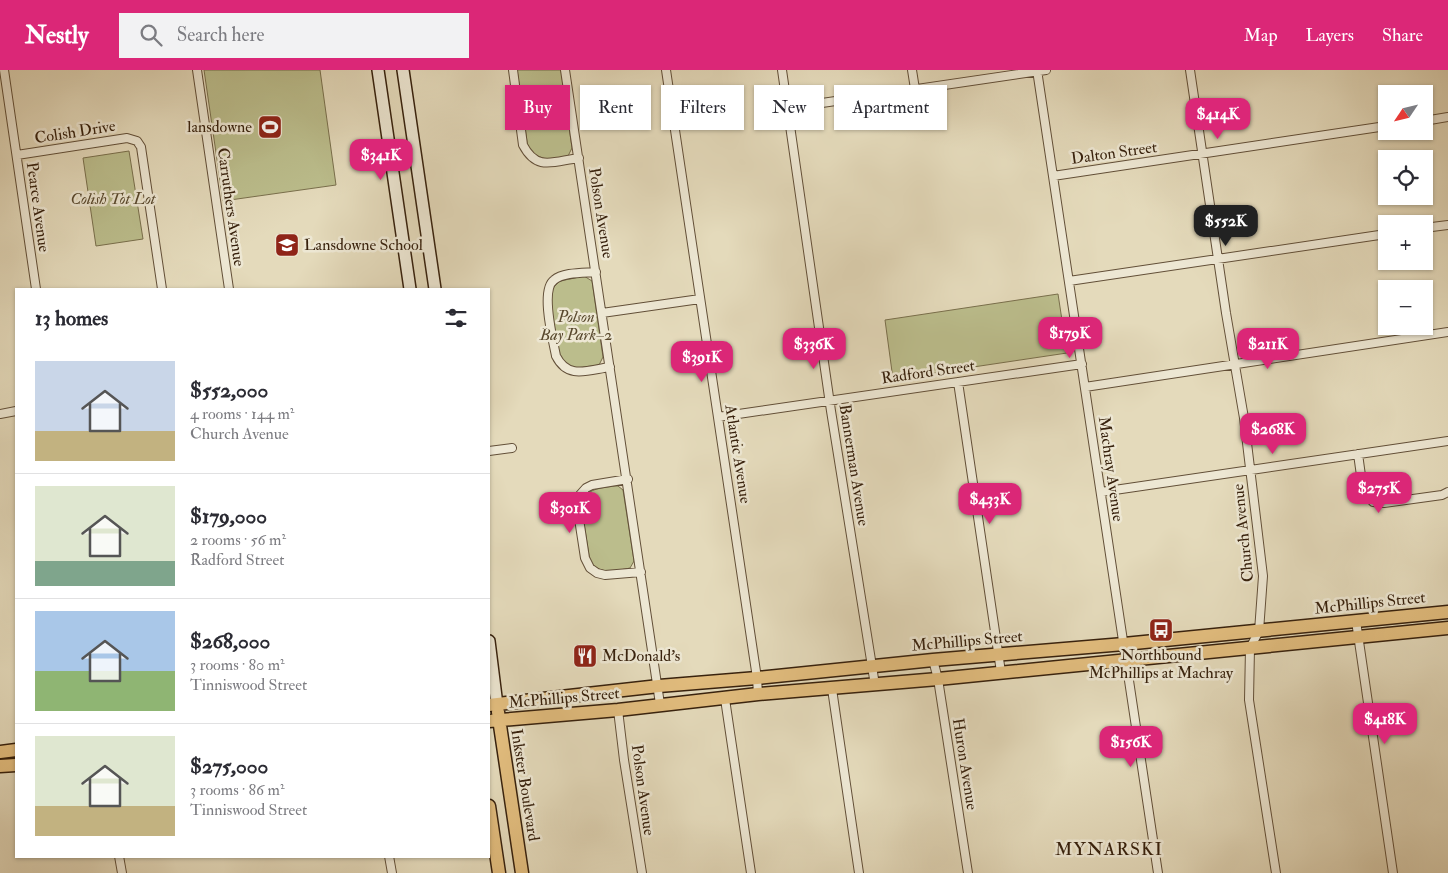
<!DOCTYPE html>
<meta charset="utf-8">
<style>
:root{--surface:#fff;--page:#f2f2f3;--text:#2b2b33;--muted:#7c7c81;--line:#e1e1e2;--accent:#db2777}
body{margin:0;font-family:"IM FELL Double Pica",serif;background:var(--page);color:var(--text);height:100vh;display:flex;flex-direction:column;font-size:19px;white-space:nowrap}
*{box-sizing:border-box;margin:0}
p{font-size:16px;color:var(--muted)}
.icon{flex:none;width:28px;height:28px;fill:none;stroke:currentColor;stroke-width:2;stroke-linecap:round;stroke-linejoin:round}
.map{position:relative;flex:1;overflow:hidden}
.side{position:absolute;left:15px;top:218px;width:475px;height:570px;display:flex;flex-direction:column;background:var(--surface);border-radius:0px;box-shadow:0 1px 4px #0004}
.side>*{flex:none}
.hud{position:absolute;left:505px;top:15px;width:475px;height:45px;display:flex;gap:10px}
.needle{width:32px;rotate:235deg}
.fabs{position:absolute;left:1378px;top:15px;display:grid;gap:10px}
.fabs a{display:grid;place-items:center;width:55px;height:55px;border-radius:0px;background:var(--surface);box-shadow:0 1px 4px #0004;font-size:25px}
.price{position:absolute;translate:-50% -42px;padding:0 11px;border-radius:10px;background:var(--accent);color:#fff;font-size:16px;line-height:32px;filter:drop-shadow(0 1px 2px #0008)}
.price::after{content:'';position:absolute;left:50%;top:30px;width:15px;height:11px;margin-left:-8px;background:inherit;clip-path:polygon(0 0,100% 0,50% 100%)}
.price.current{background:#222;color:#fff}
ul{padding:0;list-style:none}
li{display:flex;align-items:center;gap:15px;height:125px;padding:0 20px}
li+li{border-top:1px solid var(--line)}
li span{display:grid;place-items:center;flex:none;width:140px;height:100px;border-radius:0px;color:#555}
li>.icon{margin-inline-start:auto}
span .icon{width:60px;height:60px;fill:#fffc;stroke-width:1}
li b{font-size:21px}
h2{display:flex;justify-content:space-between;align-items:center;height:60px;padding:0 20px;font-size:21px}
.pill{padding:0 18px;border-radius:0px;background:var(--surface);box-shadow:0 1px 4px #0004;font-size:18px;line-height:45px}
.pill.current{background:var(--accent);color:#fff}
header{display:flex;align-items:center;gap:30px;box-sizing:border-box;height:70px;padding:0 25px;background:var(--accent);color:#fff}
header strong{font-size:24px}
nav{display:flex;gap:28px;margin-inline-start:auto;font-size:18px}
.search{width:350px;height:45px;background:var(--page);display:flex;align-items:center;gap:12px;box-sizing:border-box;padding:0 18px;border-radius:0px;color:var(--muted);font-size:19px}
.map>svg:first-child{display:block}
.green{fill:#bbbd8c;stroke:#796f4c}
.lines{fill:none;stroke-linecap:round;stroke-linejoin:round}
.minor-casing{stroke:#624f38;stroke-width:10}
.secondary-casing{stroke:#37210d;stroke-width:14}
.primary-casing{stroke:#37210d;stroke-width:15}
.minor{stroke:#ede7d3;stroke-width:8}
.secondary{stroke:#ede7d3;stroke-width:11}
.primary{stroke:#e2bd7e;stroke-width:12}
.labels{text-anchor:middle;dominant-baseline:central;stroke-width:5;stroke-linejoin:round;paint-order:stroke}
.poi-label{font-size:16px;fill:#37210d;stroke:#ede7d3;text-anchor:start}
.street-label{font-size:16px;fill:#37210d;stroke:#ede7d3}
.park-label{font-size:16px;font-style:italic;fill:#58482d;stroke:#ede7d3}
.neighbourhood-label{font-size:18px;letter-spacing:1px;fill:#37210d;stroke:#ede7d3}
</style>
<header>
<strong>Nestly</strong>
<div class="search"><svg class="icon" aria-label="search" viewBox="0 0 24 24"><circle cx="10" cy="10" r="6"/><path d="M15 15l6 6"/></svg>Search here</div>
<nav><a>Map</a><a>Layers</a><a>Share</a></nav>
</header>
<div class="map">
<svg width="1448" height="803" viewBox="0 0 1448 803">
<rect width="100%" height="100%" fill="#e4dabb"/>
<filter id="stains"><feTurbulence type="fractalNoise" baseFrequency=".004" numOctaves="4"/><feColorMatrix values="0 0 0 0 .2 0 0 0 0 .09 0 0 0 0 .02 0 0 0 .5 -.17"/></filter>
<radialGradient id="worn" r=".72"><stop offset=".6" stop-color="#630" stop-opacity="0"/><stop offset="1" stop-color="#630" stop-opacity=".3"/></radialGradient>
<path class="green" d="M 204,0 L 320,0 L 336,115 L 223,131 Z
M 517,0 L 561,0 L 572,78 L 568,86 C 549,89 545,93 528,79 Z
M 129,81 L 143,169 L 96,176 L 83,88 Z
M 584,206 L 592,211 L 603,287 L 599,295 L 576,298 L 566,295 L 558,283 L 550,230 L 552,219 L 560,211 Z
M 1058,224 L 1067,283 L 893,309 L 885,250 Z
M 615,416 L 618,416 L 623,420 L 634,491 L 630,498 C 615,501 601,505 590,492 L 581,434 C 586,418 601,418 615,416 Z"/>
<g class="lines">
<defs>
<path id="minor" d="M 4,0 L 36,219
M 197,0 L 229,219
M 513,0 L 523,75 C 537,102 554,91 579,88
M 565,0 L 660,634
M 666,0 L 757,608 L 758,624
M 782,0 L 831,341 L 875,615
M 912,0 L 915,19
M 1037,0 L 1158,803
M 1190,0 L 1226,243 L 1244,348 L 1263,506 L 1259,561 L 1250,578 L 1249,630 L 1276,803
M 788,38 L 1046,0
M 1424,51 L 1448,47
M 17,85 L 127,68 L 137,71 L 141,77 L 162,219
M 1053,106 L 1386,56
M 1424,158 L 1448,155
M 596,202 C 584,203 563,202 554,210 C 540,220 553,270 556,286 C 568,310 588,300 610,297
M 1069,211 L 1386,164
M 602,243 L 700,229
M 958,312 L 1001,602
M 1085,317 L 1448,262
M 0,344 L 16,341
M 718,347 L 1082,294
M 489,381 L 512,378
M 1358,384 L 1363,420 L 1373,432 L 1384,433 L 1442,425 L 1448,422
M 628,409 L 592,415 L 586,418 L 578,427 L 577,436 L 585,488 L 590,498 L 597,503 L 605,505 L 641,502
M 1101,422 L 1448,371
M 1356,551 L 1393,803
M 933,590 L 938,609 L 968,803
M 832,619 L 859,803
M 725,629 L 751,803
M 618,640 L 624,690 L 642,803
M 119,786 L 122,803
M 389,786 L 392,803"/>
<path id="secondary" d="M 378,0 L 410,219
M 403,0 L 435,219
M 489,571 L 497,635"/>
<path id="primary" d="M 489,635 L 659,616 L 757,608 L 933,590 L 1124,574 L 1448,542
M 498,642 L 522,803
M 489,651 L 618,640 L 758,624 L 938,609 L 1448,558
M 0,682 L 16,680
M 0,696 L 16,695
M 489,736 L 499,803"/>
</defs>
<use href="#minor" class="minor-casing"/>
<use href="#secondary" class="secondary-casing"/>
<use href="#primary" class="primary-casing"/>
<use href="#minor" class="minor"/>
<use href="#secondary" class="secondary"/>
<use href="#primary" class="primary"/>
</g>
<defs>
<symbol id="stadium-square" viewBox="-11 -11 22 22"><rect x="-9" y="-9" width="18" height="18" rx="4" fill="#8f2418" stroke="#ede7d3"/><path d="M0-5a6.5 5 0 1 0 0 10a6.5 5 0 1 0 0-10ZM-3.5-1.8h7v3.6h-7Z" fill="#fff"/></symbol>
<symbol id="school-square" viewBox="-11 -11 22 22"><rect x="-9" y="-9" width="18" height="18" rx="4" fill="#8f2418" stroke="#ede7d3"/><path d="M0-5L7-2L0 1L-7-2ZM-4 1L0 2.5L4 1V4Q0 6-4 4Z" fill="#fff"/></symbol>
<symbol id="bus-square" viewBox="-11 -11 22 22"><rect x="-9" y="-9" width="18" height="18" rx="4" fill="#8f2418" stroke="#ede7d3"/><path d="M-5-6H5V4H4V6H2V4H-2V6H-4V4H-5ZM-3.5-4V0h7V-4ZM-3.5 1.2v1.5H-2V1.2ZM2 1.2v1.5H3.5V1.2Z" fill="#fff"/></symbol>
<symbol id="restaurant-square" viewBox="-11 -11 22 22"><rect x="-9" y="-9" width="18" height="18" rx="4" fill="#8f2418" stroke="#ede7d3"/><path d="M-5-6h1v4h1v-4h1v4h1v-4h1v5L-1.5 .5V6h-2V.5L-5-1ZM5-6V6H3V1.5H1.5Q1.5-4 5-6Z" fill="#fff"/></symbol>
</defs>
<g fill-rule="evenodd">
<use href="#stadium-square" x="256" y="43" width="28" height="28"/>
<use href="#school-square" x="273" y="161" width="28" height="28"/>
<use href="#bus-square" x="1147" y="546" width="28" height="28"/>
<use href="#restaurant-square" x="571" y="572" width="28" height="28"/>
</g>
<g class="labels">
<g class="poi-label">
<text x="252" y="57" text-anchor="end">lansdowne</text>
<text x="304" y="175">Lansdowne School</text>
<text x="1161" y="585" text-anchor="middle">Northbound<tspan x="1161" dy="18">McPhillips at Machray</tspan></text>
<text x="602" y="586">McDonald's</text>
</g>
<g class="street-label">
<text transform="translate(75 62) rotate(-9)">Colish Drive</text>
<text transform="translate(1114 83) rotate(-8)">Dalton Street</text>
<text transform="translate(38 137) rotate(82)">Pearce Avenue</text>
<text transform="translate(231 137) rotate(82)">Carruthers Avenue</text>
<text transform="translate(601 143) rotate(81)">Polson Avenue</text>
<text transform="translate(928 302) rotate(-8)">Radford Street</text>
<text transform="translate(738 384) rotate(81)">Atlantic Avenue</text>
<text transform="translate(854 395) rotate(81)">Bannerman Avenue</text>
<text transform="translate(1111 399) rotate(82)">Machray Avenue</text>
<text transform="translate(1243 463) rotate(-96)">Church Avenue</text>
<text transform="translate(1370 533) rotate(-6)">McPhillips Street</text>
<text transform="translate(967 571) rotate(-5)">McPhillips Street</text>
<text transform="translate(564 628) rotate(-5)">McPhillips Street</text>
<text transform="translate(965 694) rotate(81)">Huron Avenue</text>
<text transform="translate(525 715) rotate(81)">Inkster Boulevard</text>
<text transform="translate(643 720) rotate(82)">Polson Avenue</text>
</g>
<g class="park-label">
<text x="113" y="129">Colish Tot Lot</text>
<text x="576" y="247">Polson<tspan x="576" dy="18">Bay Park–2</tspan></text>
</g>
<g class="neighbourhood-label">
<text x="1109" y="779">MYNARSKI</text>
</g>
</g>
<rect width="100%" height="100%" filter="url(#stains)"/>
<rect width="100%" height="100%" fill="url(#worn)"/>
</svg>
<div class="fabs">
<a><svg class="needle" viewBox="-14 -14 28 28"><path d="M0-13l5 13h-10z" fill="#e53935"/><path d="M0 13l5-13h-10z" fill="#7c7c81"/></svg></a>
<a><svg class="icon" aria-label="locate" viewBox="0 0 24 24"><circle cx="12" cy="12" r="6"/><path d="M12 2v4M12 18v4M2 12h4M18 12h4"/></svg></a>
<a>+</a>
<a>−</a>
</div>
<b class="price" style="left:1218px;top:70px">$414K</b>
<b class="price" style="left:381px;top:111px">$341K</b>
<b class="price current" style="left:1226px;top:177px">$552K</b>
<b class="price" style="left:1070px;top:289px">$179K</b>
<b class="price" style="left:814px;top:300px">$336K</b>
<b class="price" style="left:1268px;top:300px">$211K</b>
<b class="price" style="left:702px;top:313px">$391K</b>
<b class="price" style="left:1273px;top:385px">$268K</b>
<b class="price" style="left:1379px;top:444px">$275K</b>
<b class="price" style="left:990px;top:455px">$433K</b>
<b class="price" style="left:570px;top:464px">$301K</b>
<b class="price" style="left:1385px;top:675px">$418K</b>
<b class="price" style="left:1131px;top:698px">$156K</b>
<div class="hud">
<a class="pill current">Buy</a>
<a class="pill">Rent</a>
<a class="pill">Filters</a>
<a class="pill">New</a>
<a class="pill">Apartment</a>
</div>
<section class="side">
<h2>13 homes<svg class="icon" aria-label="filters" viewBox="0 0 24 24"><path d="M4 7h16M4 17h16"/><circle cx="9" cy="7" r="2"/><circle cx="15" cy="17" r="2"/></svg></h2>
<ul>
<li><span style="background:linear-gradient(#c9d6e8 70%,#c2b280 0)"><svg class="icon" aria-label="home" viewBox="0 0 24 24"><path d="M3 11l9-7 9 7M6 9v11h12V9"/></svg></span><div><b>$552,000</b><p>4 rooms · 144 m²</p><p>Church Avenue</p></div></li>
<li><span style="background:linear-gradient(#dfe7d0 75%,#7fa58c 0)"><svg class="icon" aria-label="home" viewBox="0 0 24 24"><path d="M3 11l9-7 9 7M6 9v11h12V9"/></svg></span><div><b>$179,000</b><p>2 rooms · 56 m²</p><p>Radford Street</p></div></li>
<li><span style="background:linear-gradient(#a9c7e8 60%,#8fb573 0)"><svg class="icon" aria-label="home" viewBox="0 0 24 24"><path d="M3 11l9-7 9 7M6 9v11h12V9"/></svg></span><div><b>$268,000</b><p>3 rooms · 80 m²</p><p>Tinniswood Street</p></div></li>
<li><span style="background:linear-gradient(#dfe7d0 70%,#c2b280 0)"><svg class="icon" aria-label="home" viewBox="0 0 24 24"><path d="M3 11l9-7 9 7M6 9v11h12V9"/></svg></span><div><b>$275,000</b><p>3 rooms · 86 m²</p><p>Tinniswood Street</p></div></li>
</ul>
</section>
</div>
